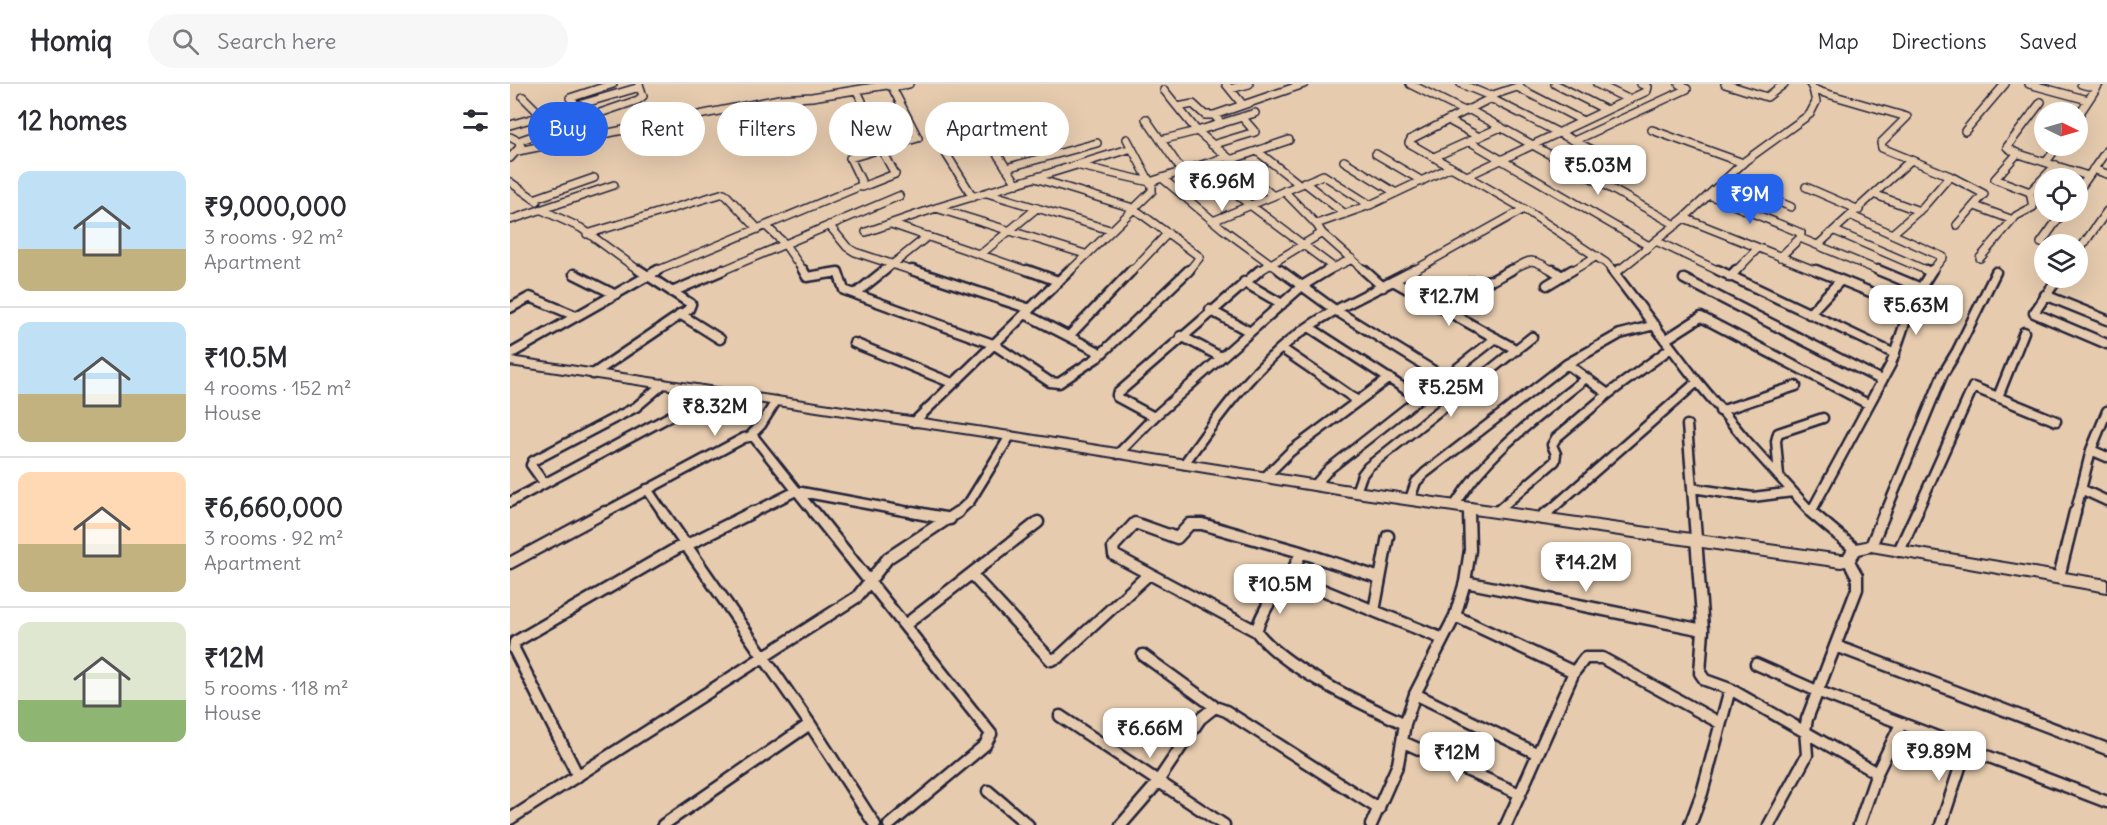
<!DOCTYPE html>
<meta charset="utf-8">
<style>
:root{--surface:#fff;--page:#f7f7f7;--text:#2b2b33;--muted:#7c7c81;--line:#e1e1e2;--accent:#2563eb}
body{margin:0;font-family:Delius,sans-serif;background:var(--page);color:var(--text);height:100vh;display:flex;flex-direction:column;font-size:22px;white-space:nowrap}
*{box-sizing:border-box;margin:0}
p{font-size:20px;color:var(--muted)}
.icon{flex:none;width:33px;height:33px;fill:none;stroke:currentColor;stroke-width:2;stroke-linecap:round;stroke-linejoin:round}
.map{position:relative;flex:1;overflow:hidden}
.drawer{display:flex;flex-direction:column;background:var(--surface);width:510px}
.drawer>*{flex:none}
.hud{position:absolute;left:18px;top:18px;width:570px;height:54px;display:flex;gap:12px}
.needle{width:39px;rotate:95deg}
.controls{position:absolute;left:1524px;top:18px;display:grid;gap:12px}
.controls a{display:grid;place-items:center;width:54px;height:54px;border-radius:50%;background:var(--surface);box-shadow:0 6px 24px #0002;font-size:30px}
.price{position:absolute;translate:-50% -51px;padding:0 14px;border-radius:12px;background:#fff;color:#222;font-size:20px;line-height:39px;filter:drop-shadow(0 2px 3px #0008)}
.price::after{content:'';position:absolute;left:50%;top:36px;width:18px;height:14px;margin-left:-9px;background:inherit;clip-path:polygon(0 0,100% 0,50% 100%)}
.price.on{background:var(--accent);color:#fff}
ul{padding:0;list-style:none}
li{display:flex;align-items:center;gap:18px;height:150px;padding:0 18px}
li+li{border-top:2px solid var(--line)}
li span{display:grid;place-items:center;flex:none;width:168px;height:120px;border-radius:12px;color:#555}
li>.icon{margin-inline-start:auto}
span .icon{width:72px;height:72px;fill:#fffc;stroke-width:1}
li b{font-size:26px}
h2{display:flex;justify-content:space-between;align-items:center;height:72px;padding:0 18px;font-size:26px}
.chip{padding:0 21px;border-radius:27px;background:var(--surface);box-shadow:0 6px 24px #0002;font-size:21px;line-height:54px}
.chip.on{background:var(--accent);color:#fff}
header{display:flex;align-items:center;gap:36px;box-sizing:border-box;height:84px;padding:0 30px;background:var(--surface);border-bottom:2px solid var(--line)}
header strong{font-size:28px}
nav{display:flex;gap:33px;margin-inline-start:auto;font-size:21px}
.search{width:420px;height:54px;background:var(--page);display:flex;align-items:center;gap:15px;box-sizing:border-box;padding:0 21px;border-radius:33px;color:var(--muted);font-size:22px}
main{display:flex;flex:1;min-height:0}
.map>svg:first-child{display:block}
.lines{fill:none;stroke-linecap:round;stroke-linejoin:round}
.minor-far2-casing{stroke:#22223b;stroke-width:10}
.minor-far1-casing{stroke:#22223b;stroke-width:13}
.minor-casing{stroke:#22223b;stroke-width:15}
.tertiary-casing{stroke:#22223b;stroke-width:4}
.minor-far2{stroke:#e6cbae;stroke-width:7}
.minor-far1{stroke:#e6cbae;stroke-width:8}
.minor{stroke:#e6cbae;stroke-width:10}
.tertiary{fill:#e6cbae;fill-rule:evenodd}
</style>
<header>
<strong>Homiq</strong>
<div class="search"><svg class="icon" aria-label="search" viewBox="0 0 24 24"><circle cx="10" cy="10" r="6"/><path d="M15 15l6 6"/></svg>Search here</div>
<nav><a>Map</a><a>Directions</a><a>Saved</a></nav>
</header>
<main>
<section class="drawer">
<h2>12 homes<svg class="icon" aria-label="filters" viewBox="0 0 24 24"><path d="M4 7h16M4 17h16"/><circle cx="9" cy="7" r="2"/><circle cx="15" cy="17" r="2"/></svg></h2>
<ul>
<li><span style="background:linear-gradient(#bfe0f5 65%,#c2b280 0)"><svg class="icon" aria-label="home" viewBox="0 0 24 24"><path d="M3 11l9-7 9 7M6 9v11h12V9"/></svg></span><div><b>₹9,000,000</b><p>3 rooms · 92 m²</p><p>Apartment</p></div></li>
<li><span style="background:linear-gradient(#bfe0f5 60%,#c2b280 0)"><svg class="icon" aria-label="home" viewBox="0 0 24 24"><path d="M3 11l9-7 9 7M6 9v11h12V9"/></svg></span><div><b>₹10.5M</b><p>4 rooms · 152 m²</p><p>House</p></div></li>
<li><span style="background:linear-gradient(#ffd9b3 60%,#c2b280 0)"><svg class="icon" aria-label="home" viewBox="0 0 24 24"><path d="M3 11l9-7 9 7M6 9v11h12V9"/></svg></span><div><b>₹6,660,000</b><p>3 rooms · 92 m²</p><p>Apartment</p></div></li>
<li><span style="background:linear-gradient(#dfe7d0 65%,#8fb573 0)"><svg class="icon" aria-label="home" viewBox="0 0 24 24"><path d="M3 11l9-7 9 7M6 9v11h12V9"/></svg></span><div><b>₹12M</b><p>5 rooms · 118 m²</p><p>House</p></div></li>
</ul>
</section>
<div class="map">
<svg width="1597" height="741" viewBox="0 0 1597 741">
<rect width="100%" height="100%" fill="#e6cbae"/>
<filter id="ink" filterUnits="userSpaceOnUse"><feTurbulence type="fractalNoise" baseFrequency=".0167" numOctaves="2"/><feDisplacementMap in="SourceGraphic" scale="12" xChannelSelector="R" yChannelSelector="G"/><feConvolveMatrix kernelMatrix="1 2 1 2 8 2 1 2 1" color-interpolation-filters="sRGB"/></filter>
<g filter="url(#ink)">
<g class="lines">
<defs>
<path id="minor-far2" d="M 716,0 L 733,21
M 900,0 L 954,27
M 951,0 L 980,12 L 1010,2
M 1045,0 L 1096,26
M 1087,0 L 1118,15
M 1215,0 L 1257,13 L 1274,0
M 1300,0 L 1303,5 L 1311,8 L 1397,33 L 1371,59 L 1372,64 L 1440,92 L 1474,110 L 1447,141
M 1519,0 L 1578,16
M 1571,0 L 1586,4
M 382,3 L 399,0
M 1007,3 L 1073,37
M 720,5 L 739,0
M 347,7 L 352,17 L 354,33 L 385,90 L 352,103
M 13,13 L 32,32
M 983,13 L 901,55 L 899,59 L 1014,125 L 1096,179 L 1104,188
M 980,14 L 1106,78 L 1079,93
M 1531,18 L 1497,63 L 1506,69 L 1578,92
M 67,22 L 60,14 L 103,0
M 668,23 L 683,20 L 695,31 L 704,31
M 958,25 L 1166,141
M 745,29 L 687,47 L 762,111
M 1568,32 L 1589,0
M 636,35 L 672,87
M 938,36 L 969,53
M 711,39 L 704,31 L 794,0
M 0,41 L 130,3
M 1142,46 L 1233,79
M 1455,47 L 1495,0
M 0,53 L 8,57 L 11,62 L 0,74
M 651,56 L 687,47 L 654,6
M 8,57 L 128,16 L 133,12 L 129,0
M 959,57 L 1139,162
M 1064,57 L 1177,5 L 1169,0
M 702,61 L 745,48 L 732,33
M 8,67 L 269,15 L 302,13 L 377,1 L 382,3 L 408,54 L 340,74 L 353,101 L 144,188
M 747,67 L 789,100
M 1508,69 L 1485,95 L 1520,108
M 866,70 L 912,97
M 924,73 L 991,43
M 720,76 L 779,56
M 834,77 L 886,109
M 1536,78 L 1548,62
M 570,82 L 640,98 L 716,73
M 688,82 L 823,183
M 496,84 L 587,59
M 1583,85 L 1597,90
M 957,92 L 1137,7 L 1138,3 L 1131,0
M 525,94 L 623,124 L 690,173 L 678,188
M 652,94 L 713,145 L 772,188
M 1216,95 L 1281,123
M 0,98 L 27,117
M 794,98 L 835,130
M 1296,103 L 1349,126
M 774,107 L 807,141
M 1568,107 L 1597,66
M 477,109 L 600,146
M 1199,111 L 1291,149 L 1290,154 L 1270,173
M 1366,111 L 1409,127
M 463,113 L 435,68 L 437,65 L 478,56 L 507,100
M 24,115 L 84,94
M 1465,122 L 1503,136
M 426,124 L 575,170
M 32,126 L 71,144 L 131,188
M 1342,132 L 1433,173 L 1421,188
M 1174,134 L 1309,188
M 0,136 L 104,101
M 703,137 L 813,91 L 860,121
M 381,140 L 521,188
M 319,141 L 337,163 L 345,168 L 406,188
M 256,142 L 274,159 L 294,188
M 1325,147 L 1420,188
M 356,148 L 426,124 L 622,64
M 812,149 L 856,188
M 77,150 L 214,109 L 248,145
M 1382,150 L 1413,123 L 1440,92
M 1290,154 L 1372,188
M 1146,157 L 1211,188
M 1531,159 L 1553,128
M 1308,161 L 1401,76
M 1568,168 L 1597,127
M 471,170 L 527,124
M 1470,174 L 1506,132 L 1523,123 L 1520,108 L 1546,81
M 209,188 L 389,112
M 373,188 L 418,152
M 559,188 L 642,107 L 642,102 L 617,55
M 621,188 L 658,149
M 748,188 L 812,149 L 807,141 L 809,139 L 860,121 L 941,83
M 815,188 L 842,175
M 901,188 L 1014,125
M 998,188 C 1023,174 1020,173 1045,188
M 1060,188 L 1087,172
M 1107,188 L 1174,134 L 1235,77 L 1300,30 L 1306,18 L 1303,5
M 1225,188 L 1248,164"/>
<path id="minor-far1" d="M 293,186 L 297,193 L 328,188 L 334,206 L 483,260 L 540,298 L 549,299 L 588,273 L 587,267 L 515,230
M 402,186 L 520,225
M 517,186 L 548,197
M 770,186 L 825,226 L 935,294
M 854,186 L 873,203
M 1043,186 L 1052,192
M 1102,186 L 1182,291 L 1235,355 L 1303,430
M 1208,186 L 1385,270
M 1306,186 L 1400,224
M 1368,186 L 1411,204
M 1416,186 L 1420,188
M 1106,189 L 1109,186
M 64,190 L 104,210
M 1220,193 L 1226,186
M 1548,194 L 1524,229 L 1597,260
M 1174,195 L 1371,296
M 883,197 L 1007,266
M 734,198 L 772,220
M 1037,201 L 1062,186
M 162,208 L 213,186
M 345,210 L 375,186
M 1535,211 L 1597,236
M 925,221 L 961,198 L 983,196 L 1001,186
M 0,224 L 20,213 L 66,232
M 700,226 L 740,248
M 170,230 L 210,255
M 1299,230 L 1329,198
M 799,243 L 909,314
M 559,252 L 622,186
M 671,252 L 711,273
M 1155,256 L 1191,233 L 1358,320
M 344,259 L 442,299
M 771,264 L 848,317
M 0,270 L 148,186
M 588,273 L 679,186
M 1057,280 L 1098,310
M 83,290 L 179,225 L 181,220 L 129,186
M 1488,313 L 1514,248
M 1210,327 L 1286,302
M 644,333 L 607,313 L 607,310 L 750,186
M 404,338 L 560,186
M 1177,341 L 1184,430
M 241,351 L 251,341 L 266,317
M 1581,366 L 1597,373
M 608,370 L 644,333 L 792,202 L 818,186
M 674,380 C 706,335 739,289 783,254 C 818,226 864,208 904,186
M 1269,392 L 1266,357 L 1268,349 L 1313,334
M 755,393 L 781,367 L 879,294
M 34,399 L 21,381 L 23,377 L 126,323 L 153,300
M 805,401 L 819,385 L 986,254
M 1182,404 L 1243,413 L 1283,408
M 137,405 L 154,430
M 1571,405 L 1597,417
M 846,408 L 852,391 L 858,383 L 1022,253
M 900,415 L 906,398 L 915,389 L 1057,280 L 1110,250 L 1145,241
M 0,418 L 172,326 L 189,306
M 945,421 C 977,368 1029,332 1076,294
M 959,423 L 959,430
M 987,427 L 1045,377 L 1046,370 L 1042,361 L 1046,354 L 1098,310 L 1161,264
M 1301,428 L 1381,280 L 1402,218 L 1422,186
M 92,430 L 234,354 L 243,352 L 305,430
M 240,430 L 286,407 L 410,430
M 446,430 L 460,417 L 500,352
M 1036,430 L 1187,298
M 1375,430 L 1433,290 L 1447,267 L 1486,188
M 1406,430 L 1463,303 L 1546,337
M 1565,430 L 1581,366 L 1597,327"/>
<path id="minor" d="M 153,428 L 300,640 L 365,741
M 304,428 L 481,650 L 475,661 L 379,741
M 402,428 L 440,435
M 1301,428 L 1345,465
M 1031,434 L 1038,428
M 177,461 L 243,428
M 1361,462 L 1375,428
M 787,467 L 870,494
M 1389,467 L 1407,428
M 0,479 L 95,428
M 462,491 L 541,576 L 549,573 L 639,490
M 1549,493 L 1565,428
M 955,498 L 1193,546
M 864,527 L 878,452
M 945,532 L 1064,588
M 395,541 L 528,438
M 746,547 L 604,471 L 603,463 L 625,439 L 667,454 L 680,440 L 692,440 L 787,467 L 790,471 L 779,495
M 1326,562 L 1597,665
M 633,571 L 705,623
M 1246,580 L 1307,607 L 1597,718
M 1220,605 L 1367,689
M 905,610 L 1028,670
M 550,632 L 714,741
M 895,640 C 851,619 775,585 746,547 C 753,527 763,509 779,495 L 788,496 L 933,555
M 893,658 L 1010,710 L 996,741
M 68,692 L 4,565 L 5,558 L 176,459
M 478,707 L 518,741
M 1010,710 L 1064,588 L 1075,574 L 1092,574 L 1210,639
M 0,735 L 347,513 L 378,474 L 448,428
M 153,741 L 300,640
M 611,741 L 644,703 L 690,635 L 705,623 L 716,627 L 869,725
M 861,741 L 888,680 L 895,640 L 905,610 L 945,532 L 955,498 L 960,466 L 959,428
M 1180,741 L 1192,709 L 1220,605 L 1195,596 L 1190,589 L 1193,546 L 1184,428
M 1259,741 L 1297,671 L 1295,646 L 1297,635 L 1347,505 L 1347,492 L 1338,476
M 1349,741 L 1367,689 L 1391,640
M 1431,741 L 1456,665"/>
<path id="tertiary" d="M 0,273 L 500,348 L 846,403 L 1331,471 L 1334,471 L 1340,461 L 1361,457 L 1597,496 L 1597,508 L 1361,467 L 1349,470 L 1343,480 L 1331,483 L 846,413 L 500,356 L 0,281 Z"/>
</defs>
<use href="#minor-far2" class="minor-far2-casing"/>
<use href="#minor-far1" class="minor-far1-casing"/>
<use href="#minor" class="minor-casing"/>
<use href="#tertiary" class="tertiary-casing"/>
<use href="#minor-far2" class="minor-far2"/>
<use href="#minor-far1" class="minor-far1"/>
<use href="#minor" class="minor"/>
<use href="#tertiary" class="tertiary"/>
</g>
</g>
</svg>
<div class="controls">
<a><svg class="needle" viewBox="-14 -14 28 28"><path d="M0-13l5 13h-10z" fill="#e53935"/><path d="M0 13l5-13h-10z" fill="#7c7c81"/></svg></a>
<a><svg class="icon" aria-label="locate" viewBox="0 0 24 24"><circle cx="12" cy="12" r="6"/><path d="M12 2v4M12 18v4M2 12h4M18 12h4"/></svg></a>
<a><svg class="icon" aria-label="layers" viewBox="0 0 24 24"><path d="M12 4l9 5-9 5-9-5zM3 14l9 5 9-5"/></svg></a>
</div>
<b class="price" style="left:1088px;top:112px">₹5.03M</b>
<b class="price" style="left:712px;top:128px">₹6.96M</b>
<b class="price on" style="left:1240px;top:141px">₹9M</b>
<b class="price" style="left:939px;top:243px">₹12.7M</b>
<b class="price" style="left:1406px;top:252px">₹5.63M</b>
<b class="price" style="left:941px;top:334px">₹5.25M</b>
<b class="price" style="left:205px;top:353px">₹8.32M</b>
<b class="price" style="left:1076px;top:509px">₹14.2M</b>
<b class="price" style="left:770px;top:531px">₹10.5M</b>
<b class="price" style="left:640px;top:675px">₹6.66M</b>
<b class="price" style="left:1429px;top:698px">₹9.89M</b>
<b class="price" style="left:947px;top:699px">₹12M</b>
<div class="hud">
<a class="chip on">Buy</a>
<a class="chip">Rent</a>
<a class="chip">Filters</a>
<a class="chip">New</a>
<a class="chip">Apartment</a>
</div>
</div>
</main>
